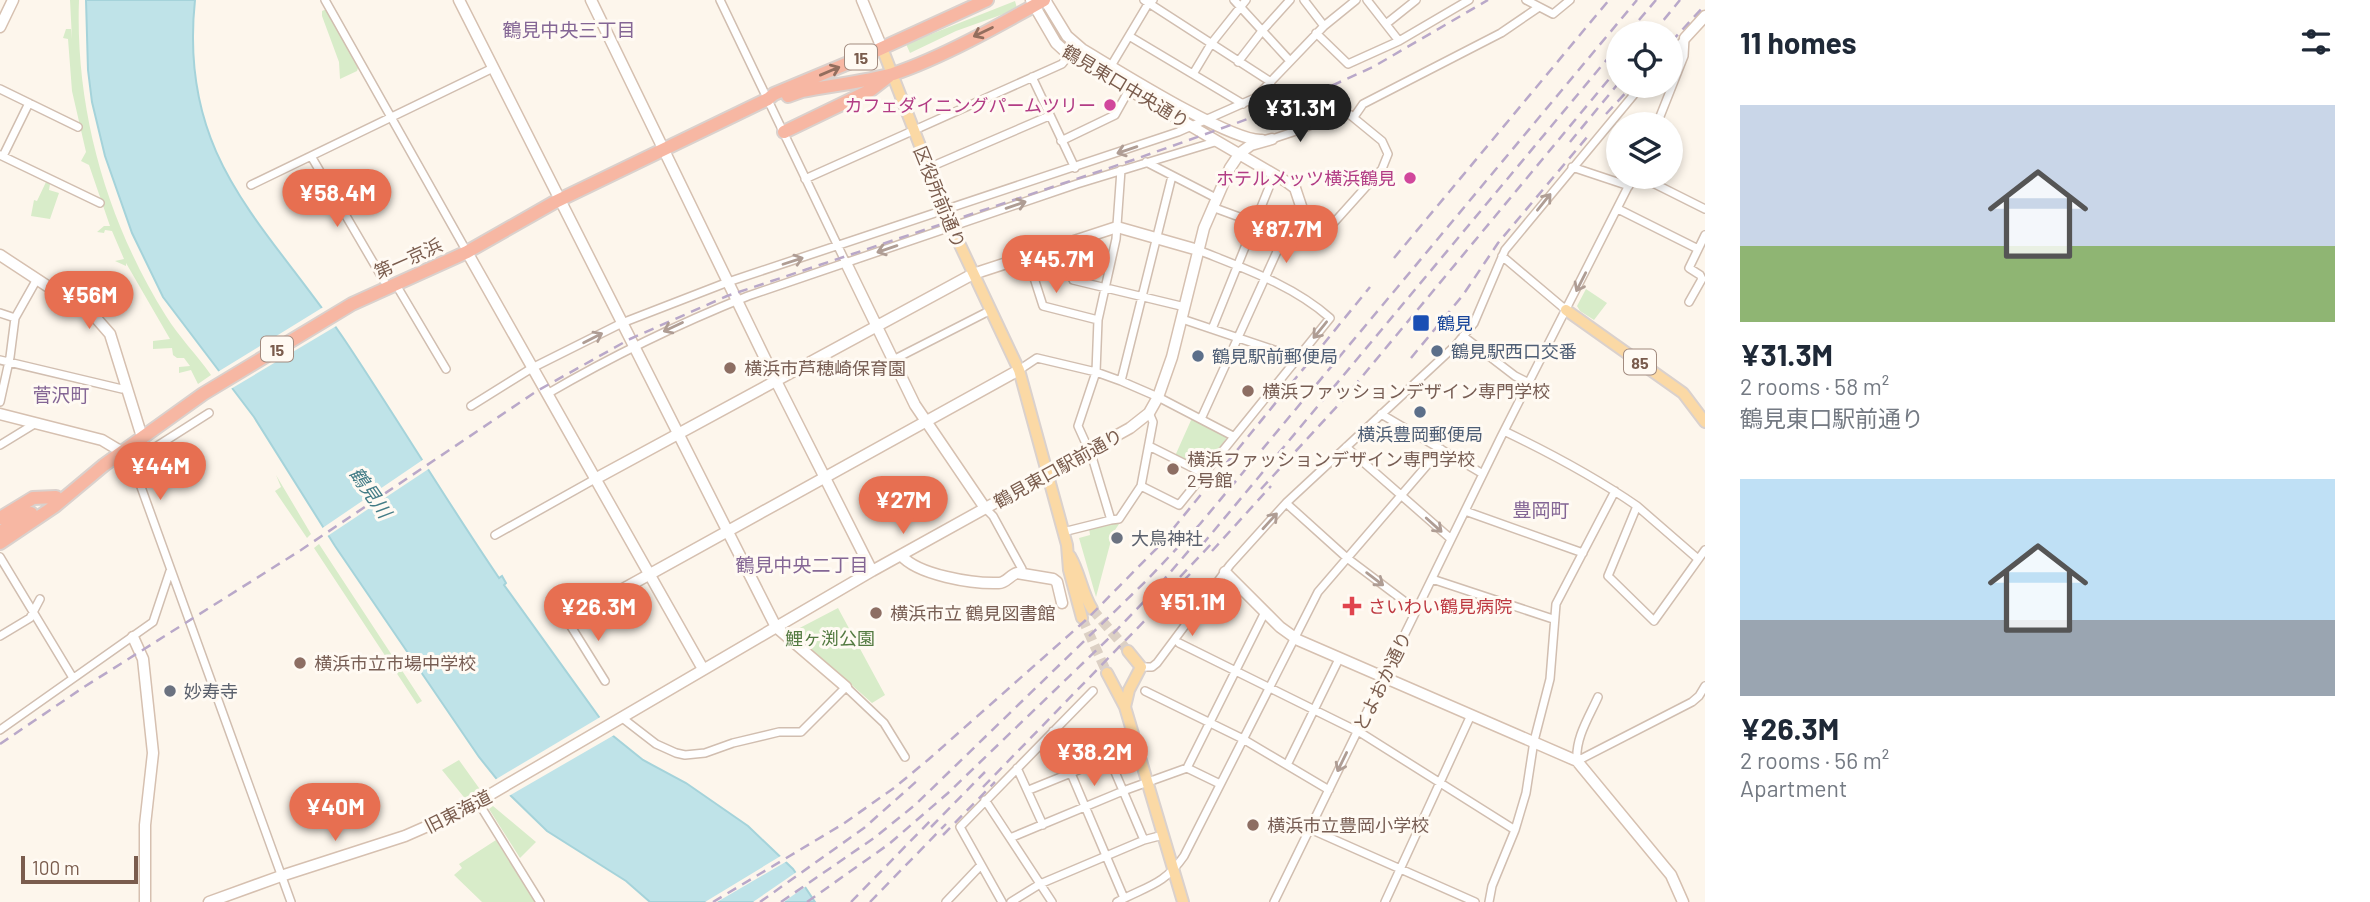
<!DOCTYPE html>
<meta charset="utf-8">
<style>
:root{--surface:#fff;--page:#f2f2f3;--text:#1f2937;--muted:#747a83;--accent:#e76f51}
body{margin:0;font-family:Barlow,"Noto Sans JP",sans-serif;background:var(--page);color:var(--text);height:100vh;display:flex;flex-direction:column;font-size:26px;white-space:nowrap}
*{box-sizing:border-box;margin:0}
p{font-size:23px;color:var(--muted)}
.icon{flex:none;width:38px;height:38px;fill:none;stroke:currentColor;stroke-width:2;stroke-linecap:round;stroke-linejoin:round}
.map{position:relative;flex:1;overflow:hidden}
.details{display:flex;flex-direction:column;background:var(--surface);width:665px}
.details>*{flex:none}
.controls{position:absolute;left:1606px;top:21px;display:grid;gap:14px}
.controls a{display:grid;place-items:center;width:77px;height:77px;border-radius:50%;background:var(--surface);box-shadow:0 4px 10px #0003;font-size:35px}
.scale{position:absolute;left:21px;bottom:18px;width:117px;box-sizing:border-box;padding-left:7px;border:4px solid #7a5c4d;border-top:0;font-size:19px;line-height:24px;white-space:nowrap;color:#7a5c4d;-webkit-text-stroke:5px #fffaf3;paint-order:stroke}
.price{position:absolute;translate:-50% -60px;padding:0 16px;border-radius:24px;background:var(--accent);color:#fff;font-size:23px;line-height:46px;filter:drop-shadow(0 2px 4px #0008)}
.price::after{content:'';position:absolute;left:50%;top:42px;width:21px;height:16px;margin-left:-10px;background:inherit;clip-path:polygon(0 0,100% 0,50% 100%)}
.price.selected{background:#222;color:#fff}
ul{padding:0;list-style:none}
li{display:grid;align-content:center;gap:14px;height:371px;padding:0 35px}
li span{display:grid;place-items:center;height:217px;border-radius:0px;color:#555}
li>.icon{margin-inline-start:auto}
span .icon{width:126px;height:126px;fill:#fffc;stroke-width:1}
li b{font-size:30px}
h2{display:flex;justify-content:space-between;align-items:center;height:84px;padding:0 35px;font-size:30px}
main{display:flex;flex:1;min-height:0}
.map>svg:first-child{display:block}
.green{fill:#d8ecc9}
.water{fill:#bfe3e8;stroke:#a5d3da;stroke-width:2}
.pier{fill:#fdf6ec}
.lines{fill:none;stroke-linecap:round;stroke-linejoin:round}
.primary-tunnel{stroke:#dcd0c4;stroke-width:10;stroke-dasharray:10 5;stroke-linecap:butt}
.street-casing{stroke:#d1beb0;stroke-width:10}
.secondary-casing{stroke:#d6c0b0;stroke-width:13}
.primary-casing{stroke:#dad1cd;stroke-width:14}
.highway-casing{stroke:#dad1cd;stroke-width:16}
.street{stroke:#fff;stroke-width:7}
.secondary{stroke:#fff;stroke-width:10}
.primary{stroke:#fbd9a5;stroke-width:10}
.highway{stroke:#f7b7a3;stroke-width:12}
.rail{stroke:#b9a8c9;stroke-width:2.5;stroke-dasharray:10 7;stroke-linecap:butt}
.oneway{stroke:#936e5e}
.oneway2{stroke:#af9d94}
.hotel-dot{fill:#d1479c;stroke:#fffaf3;stroke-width:2.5}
.transit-dot{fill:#1a4fb4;stroke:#fffaf3;stroke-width:2.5}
.service-dot{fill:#5c6f8a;stroke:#fffaf3;stroke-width:2.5}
.education-dot{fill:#8d6e63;stroke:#fffaf3;stroke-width:2.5}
.worship-dot{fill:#6b7280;stroke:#fffaf3;stroke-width:2.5}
.health-dot{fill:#e0444e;stroke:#fffaf3;stroke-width:2.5}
.labels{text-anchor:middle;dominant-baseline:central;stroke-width:6;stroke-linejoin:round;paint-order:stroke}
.shield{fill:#fffaf3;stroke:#a28b7f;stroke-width:2}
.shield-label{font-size:16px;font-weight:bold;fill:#7a5c4d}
.street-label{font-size:18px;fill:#7a5c4d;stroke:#fffaf3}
.hotel-label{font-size:18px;fill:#b23c85;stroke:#fffaf3;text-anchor:end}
.transit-label{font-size:18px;fill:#164399;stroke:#fffaf3;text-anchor:start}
.service-label{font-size:18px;fill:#4e5e75;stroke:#fffaf3;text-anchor:start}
.education-label{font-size:18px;fill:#785e54;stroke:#fffaf3;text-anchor:start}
.worship-label{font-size:18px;fill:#5b616d;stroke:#fffaf3;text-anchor:start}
.health-label{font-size:18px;fill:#be3a42;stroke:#fffaf3;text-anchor:start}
.park-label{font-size:18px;fill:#537a41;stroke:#fffaf3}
.neighbourhood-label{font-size:19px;fill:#846695;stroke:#fffaf3}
.water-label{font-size:19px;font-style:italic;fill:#437c86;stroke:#fffaf3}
</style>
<main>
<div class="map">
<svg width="1705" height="902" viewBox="0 0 1705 902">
<rect width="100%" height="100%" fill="#fdf6ec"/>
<path class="green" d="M 70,0 L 79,0 C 75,110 107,222 166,316 C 179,337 197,355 211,375 L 198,384 L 191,370 L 179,373 L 179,367 L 190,366 L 184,358 L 177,358 L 173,355 L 172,348 L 153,349 L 153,341 L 170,339 L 126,263 L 126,266 L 115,261 L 124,259 L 112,231 L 105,230 L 104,233 L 97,232 L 104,226 L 110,226 L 89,165 L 81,161 L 86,152 L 72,91 L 68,39 L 63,38 L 66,29 L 71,29 L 72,39 Z
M 1015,1 L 1017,8 L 1012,11 L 956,31 L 910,53 L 906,44 Z
M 327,9 L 358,68 L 357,71 L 340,79 L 339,62 L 322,16 L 322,11 Z
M 46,182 L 50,184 L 49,190 L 59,193 L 50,219 L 31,216 L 34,200 L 37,201 Z
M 1586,289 L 1607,303 L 1594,320 L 1580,311 L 1577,306 Z
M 1192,418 L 1228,436 L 1203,470 L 1175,456 Z
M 276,475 L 311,534 L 307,538 L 275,491 L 281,487 Z
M 1121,521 L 1113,533 L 1096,597 L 1079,538 L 1090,535 L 1089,528 Z
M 319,544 L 422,701 L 417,704 L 314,548 Z
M 838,608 L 885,695 L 872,703 L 792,632 Z
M 459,760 L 479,788 L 477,796 L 467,801 L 442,770 Z
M 493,806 L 536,842 L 520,858 L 489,809 Z
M 496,840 L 535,902 L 482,902 L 454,875 L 462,868 L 459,864 Z"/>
<path class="water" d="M 86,0 L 195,0 C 178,160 266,223 346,342 C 398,420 446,500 499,578 L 502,576 L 506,583 L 504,585 L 612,735 L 643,760 L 686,783 L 748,826 L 793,869 L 815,902 L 650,902 L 626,881 L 547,831 L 508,793 L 479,757 L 335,546 L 254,417 L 163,297 L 132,233 L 105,156 L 92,102 L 88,70 Z"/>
<path class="pier" d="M 325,306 L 338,325 L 229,390 L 216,373 Z
M 424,459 L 430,468 L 326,537 L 321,529 Z
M 602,716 L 616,734 L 507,797 L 493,781 Z
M 784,854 L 789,860 L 717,902 L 705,902 Z
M 798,871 L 808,885 L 792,896 L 784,902 L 753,902 Z"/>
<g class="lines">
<path class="primary-tunnel" d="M 1092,609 L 1128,651
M 1082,618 L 1107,673"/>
<defs>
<path id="street" d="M 325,0 L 467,252
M 720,0 L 846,263
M 1144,0 L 1271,82
M 1234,0 L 1290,61
M 1304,0 L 1324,26
M 1367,0 L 1399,41
M 1526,0 L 1553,14 L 1570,0
M 1386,24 L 1416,0
M 1316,33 L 1348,64 L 1399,41 L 1469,0
M 1129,36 L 1243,104
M 1671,53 L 1685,39
M 1238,62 L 1262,31 L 1290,0
M 1193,74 L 1211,44 L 1246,0
M 1105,76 L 1148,4 L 1153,0
M 1032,77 L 1075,168
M 0,89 L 78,127
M 1354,117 L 1363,104 L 1501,33 L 1539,7
M 1657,124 L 1684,56 L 1685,38
M 1061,141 L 1115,115 L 1129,90
M 0,155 L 100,203
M 3,156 L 29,103
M 311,156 L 387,286
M 1146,162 L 1216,198
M 1572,167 L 1629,186
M 928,168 L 1049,116
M 1641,177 L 1705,209
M 805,179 L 1062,64 L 1077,45
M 251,185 L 493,68
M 1212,207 L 1253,222
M 1618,209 L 1698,249
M 1064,244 L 1073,280 L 1185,307
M 1027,256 L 1043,306 L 1098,320
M 1502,256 L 1566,310
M 395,283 L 446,369
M 1689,302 L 1702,279 L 1700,275 L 1689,268 L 1705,235
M 0,313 L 15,318
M 1182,319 L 1298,358
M 1212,329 L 1274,175
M 1463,336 L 1515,376 L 1529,383
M 0,360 L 122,389 L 127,387
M 893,360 L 991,310
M 1019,370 L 1037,358 L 1096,372 L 1121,381 L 1158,397 L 1233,436
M 1121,381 L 1172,176
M 547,394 C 612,356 678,324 748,296 L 1077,184 L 1218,141
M 0,402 L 10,357 L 15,318 L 37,279
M 471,406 L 532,368 L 622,323 L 728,282 L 1178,132 L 1255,98 L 1324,26 L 1356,0
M 1381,414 L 1483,474
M 1201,419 L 1279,247 L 1297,233 L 1304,215 L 1320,227 L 1326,229 L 1330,227 L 1382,169 L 1388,154 L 1382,141 L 1349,114 L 1337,114 L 1302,129 L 1272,139
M 1504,431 C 1550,453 1595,477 1637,506
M 0,445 L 36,423
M 1149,446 L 1205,474
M 1346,447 L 1451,539
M 122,452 L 132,462 L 291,902
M 132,462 L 209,413
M 1141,486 L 1179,505 L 1330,318 C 1293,285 1243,268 1198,250
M 1286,503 L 1347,558 L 1416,610
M 985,508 L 993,516 L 1022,569 L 1021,574
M 1465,511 L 1583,553
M 1111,520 L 1119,519 L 1141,486 L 1153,422 L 1149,413
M 1063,532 L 1111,520 L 1092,457 L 1078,426 L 1096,372 L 1098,320 L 1116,239 L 1121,170
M 495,535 L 595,479
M 0,557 L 73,678
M 1698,559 L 1637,506 L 1608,576 L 1654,621 L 1705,550
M 1432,579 L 1553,619
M 567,620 L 605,681
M 0,636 L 30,618 L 40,599
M 1179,643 L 1361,733 L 1515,830
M 1141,667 L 1152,667 L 1157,663 L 1230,565 L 1286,503 L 1456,345 L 1474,323 L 1505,250 L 1641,86
M 1145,691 L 1243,739 L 1329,790
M 1598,697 C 1589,717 1575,738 1577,761 L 1692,702 L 1699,696 L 1705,686
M 621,717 L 656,744 L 676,753 L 685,755 L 705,753 L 733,743 L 779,732 L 801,732 L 846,687 L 884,723 L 905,757
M 0,730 L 153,622 L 170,571
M 1053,731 L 1124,898
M 1101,739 L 1144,840
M 1287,765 L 1339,659
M 1017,768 L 1043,825
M 1220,784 L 1187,768 L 1265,612
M 1029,790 L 1125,751
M 985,800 L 1052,902
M 478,802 L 540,902
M 1310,829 L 1475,902
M 1010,838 L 1123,791 L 1187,768
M 946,902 L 981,865
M 1002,902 L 960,827 L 1093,691
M 1011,902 L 1040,884 L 1144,840 L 1163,835
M 1117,902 C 1147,886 1164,885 1184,856 L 1318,592 L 1441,449
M 1274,902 L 1501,437 L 1633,177
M 1385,902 L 1471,715
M 1489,902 L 1492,886 L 1515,830 L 1526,793 L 1534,741 L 1550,679 L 1556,604 L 1615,491"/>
<path id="secondary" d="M 459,0 L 776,627 L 846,687
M 591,0 L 776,381 L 872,571
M 862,0 L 882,48
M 1031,0 L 1056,43 L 1069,55 L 1287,182 L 1295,188 L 1304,215
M 1045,0 L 1067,36 L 1082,49 C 1114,68 1231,142 1262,140
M 0,27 L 13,0
M 1685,38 L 1705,16
M 467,252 L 703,669
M 0,255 L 96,318 L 110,334 L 142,437
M 846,263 L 915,405 L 985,508
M 0,414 L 102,440 L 122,452
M 595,479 L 973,274 L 1117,227 L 1198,250
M 901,555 C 917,575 973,584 999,583 C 1006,583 1010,575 1017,573 L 1053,579 L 1057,582 L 1062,603
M 1225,572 L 1280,627 L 1298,640 L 1577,761 L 1671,875 L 1683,902
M 567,620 L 1019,370
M 133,637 L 143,659 L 153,753 L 145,825 L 145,902
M 209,902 L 281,876 L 405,836 L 462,811 L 872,571 L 1130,428 L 1149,413 L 1158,397 L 1172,357 L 1204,228 L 1230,168 L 1240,153 L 1251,145 L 1272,139"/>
<path id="primary" d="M 882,48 L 952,228 L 1019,370 L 1067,545 L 1069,570 L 1082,618
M 1566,310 L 1683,393 L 1705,422
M 1070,556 C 1080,573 1082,593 1092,609
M 1128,651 L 1141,667 L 1129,690 L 1125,707 L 1183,902
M 1107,673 L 1125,707"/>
<path id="highway" d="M 788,96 L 802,91 C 832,85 864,82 893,74 C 941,58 1000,25 1044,0
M 784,132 L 871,90 L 889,76
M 0,518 L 33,498 L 56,497
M 0,532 L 31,513
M 0,543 L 55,506 L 104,465 L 203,394 L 352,304 L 467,252 L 553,203 L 768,99 L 774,94 L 858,59 L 987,0"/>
</defs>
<use href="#street" class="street-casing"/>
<use href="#secondary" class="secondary-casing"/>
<use href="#primary" class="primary-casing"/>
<use href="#highway" class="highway-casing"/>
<use href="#street" class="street"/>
<use href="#secondary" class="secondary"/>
<use href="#primary" class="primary"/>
<use href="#highway" class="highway"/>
<path class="rail" d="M 1628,33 L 1656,0
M 1653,33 L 1680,0
M 1671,42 L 1705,5
M 1606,114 L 1632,86
M 1570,142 L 1617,85
M 1394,258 L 1609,0
M 1411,358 L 1463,295 L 1498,243 L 1588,136
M 1261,489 L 1341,402 L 1619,67
M 1202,545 L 1619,45
M 1212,551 L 1271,486
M 1180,577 L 1214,541
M 0,744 L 84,687 L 301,550 L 537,391 L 630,339 L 727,296 L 1133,160 L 1298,101 L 1373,67 L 1488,0
M 983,787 L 1190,574
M 931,827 L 985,772
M 943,835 L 995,782
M 713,902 L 843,824 L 894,788 L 929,759 L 1087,619 L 1159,546 L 1370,287
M 760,902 L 864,828 L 918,780
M 781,902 L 874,838 L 915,805 L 1146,581 L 1200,524 L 1637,0
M 807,902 L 889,844 L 948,793 L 1107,640 L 1155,590 L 1204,533
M 851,902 L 934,817
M 870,902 L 946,824"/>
</g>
<defs><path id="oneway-shaft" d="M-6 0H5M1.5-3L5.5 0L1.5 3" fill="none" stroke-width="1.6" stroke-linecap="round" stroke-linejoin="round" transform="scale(1.75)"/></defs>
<g class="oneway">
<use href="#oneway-shaft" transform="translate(983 32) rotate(154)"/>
<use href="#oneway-shaft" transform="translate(830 71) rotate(-23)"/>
</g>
<g class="oneway2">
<use href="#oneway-shaft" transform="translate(1127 150) rotate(161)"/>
<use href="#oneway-shaft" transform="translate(1544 202) rotate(-51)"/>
<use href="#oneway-shaft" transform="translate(1016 205) rotate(-19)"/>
<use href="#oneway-shaft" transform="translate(887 249) rotate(161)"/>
<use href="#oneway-shaft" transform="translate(793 261) rotate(-18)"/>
<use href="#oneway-shaft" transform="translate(1581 282) rotate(117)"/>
<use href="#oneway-shaft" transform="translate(673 327) rotate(155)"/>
<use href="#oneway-shaft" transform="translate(1320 330) rotate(129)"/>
<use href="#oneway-shaft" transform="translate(593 338) rotate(-27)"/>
<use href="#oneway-shaft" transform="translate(1270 521) rotate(-48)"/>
<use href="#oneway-shaft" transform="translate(1434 525) rotate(42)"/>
<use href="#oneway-shaft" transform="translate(1375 579) rotate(37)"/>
<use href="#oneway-shaft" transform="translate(1342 762) rotate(116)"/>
</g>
<g class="hotel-dot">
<circle cx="1110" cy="105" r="7"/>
<circle cx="1410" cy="178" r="7"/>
</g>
<rect class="transit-dot" x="1412" y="314" width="18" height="18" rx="3.5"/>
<g class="service-dot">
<circle cx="1437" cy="351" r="7"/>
<circle cx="1198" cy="356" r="7"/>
<circle cx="1420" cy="412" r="7"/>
</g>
<g class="education-dot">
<circle cx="730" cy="368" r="7"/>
<circle cx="1248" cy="391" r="7"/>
<circle cx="1173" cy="469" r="7"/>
<circle cx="876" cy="613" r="7"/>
<circle cx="300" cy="663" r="7"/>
<circle cx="1253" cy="825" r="7"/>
</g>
<g class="worship-dot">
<circle cx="1117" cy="538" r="7"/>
<circle cx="170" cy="691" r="7"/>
</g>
<path class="health-dot" d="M1348.5 595.5h7v7h7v7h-7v7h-7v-7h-7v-7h7z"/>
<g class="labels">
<g class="shield">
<rect x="845" y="44.5" width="32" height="25" rx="5"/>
<rect x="261" y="336.5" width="32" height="25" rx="5"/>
<rect x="1624" y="349.5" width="32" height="25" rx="5"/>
</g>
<g class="shield-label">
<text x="861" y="57">15</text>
<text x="277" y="349">15</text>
<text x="1640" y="362">85</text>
</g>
<g class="street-label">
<text transform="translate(1126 86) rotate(31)">鶴見東口中央通り</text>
<text transform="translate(940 197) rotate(68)">区役所前通り</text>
<text transform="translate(408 258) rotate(-24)">第一京浜</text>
<text transform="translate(1058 468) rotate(-29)">鶴見東口駅前通り</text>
<text transform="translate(1382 681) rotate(-64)">とよおか通り</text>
<text transform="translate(458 811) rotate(-27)">旧東海道</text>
</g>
<g class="hotel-label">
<text x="1096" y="105">カフェダイニングパームツリー</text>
<text x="1396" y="178">ホテルメッツ横浜鶴見</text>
</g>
<g class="transit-label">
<text x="1437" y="323">鶴見</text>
</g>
<g class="service-label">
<text x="1451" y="351">鶴見駅西口交番</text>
<text x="1212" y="356">鶴見駅前郵便局</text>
<text x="1420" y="434" text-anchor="middle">横浜豊岡郵便局</text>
</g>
<g class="education-label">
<text x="744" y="368">横浜市芦穂崎保育園</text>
<text x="1262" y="391">横浜ファッションデザイン専門学校</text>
<text x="1187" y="459">横浜ファッションデザイン専門学校<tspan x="1187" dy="21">2号館</tspan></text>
<text x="890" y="613">横浜市立 鶴見図書館</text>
<text x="314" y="663">横浜市立市場中学校</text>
<text x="1267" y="825">横浜市立豊岡小学校</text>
</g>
<g class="worship-label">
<text x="1131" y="538">大鳥神社</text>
<text x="184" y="691">妙寿寺</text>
</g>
<g class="health-label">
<text x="1368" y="606">さいわい鶴見病院</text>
</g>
<g class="park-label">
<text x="830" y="638">鯉ヶ渕公園</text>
</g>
<g class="neighbourhood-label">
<text x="569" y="29">鶴見中央三丁目</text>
<text x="61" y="394">菅沢町</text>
<text x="1541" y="509">豊岡町</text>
<text x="802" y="564">鶴見中央二丁目</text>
</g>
<g class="water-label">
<text transform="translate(371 492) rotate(55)">鶴見川</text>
</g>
</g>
</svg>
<div class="controls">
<a><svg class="icon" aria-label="locate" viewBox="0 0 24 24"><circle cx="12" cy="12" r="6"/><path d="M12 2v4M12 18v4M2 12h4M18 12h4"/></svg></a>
<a><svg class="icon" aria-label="layers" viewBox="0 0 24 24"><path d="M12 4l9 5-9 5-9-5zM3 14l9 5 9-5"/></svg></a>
</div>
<div class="scale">100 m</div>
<b class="price selected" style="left:1300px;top:144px">¥31.3M</b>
<b class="price" style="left:337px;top:229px">¥58.4M</b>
<b class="price" style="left:1286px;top:265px">¥87.7M</b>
<b class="price" style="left:1056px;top:295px">¥45.7M</b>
<b class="price" style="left:89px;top:331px">¥56M</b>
<b class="price" style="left:160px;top:502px">¥44M</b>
<b class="price" style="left:903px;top:536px">¥27M</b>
<b class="price" style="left:1192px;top:638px">¥51.1M</b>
<b class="price" style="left:598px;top:643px">¥26.3M</b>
<b class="price" style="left:1094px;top:788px">¥38.2M</b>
<b class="price" style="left:335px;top:843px">¥40M</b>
</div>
<section class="details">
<h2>11 homes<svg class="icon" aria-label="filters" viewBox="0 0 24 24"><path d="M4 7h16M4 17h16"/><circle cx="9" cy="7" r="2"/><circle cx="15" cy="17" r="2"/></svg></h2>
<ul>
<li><span style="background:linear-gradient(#c9d6e8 65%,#8fb573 0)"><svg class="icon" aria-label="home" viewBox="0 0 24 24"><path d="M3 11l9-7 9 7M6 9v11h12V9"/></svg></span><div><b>¥31.3M</b><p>2 rooms · 58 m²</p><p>鶴見東口駅前通り</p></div></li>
<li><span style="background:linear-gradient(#bfe0f5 65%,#9aa5b1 0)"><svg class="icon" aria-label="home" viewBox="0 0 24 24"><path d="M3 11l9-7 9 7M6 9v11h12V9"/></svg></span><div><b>¥26.3M</b><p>2 rooms · 56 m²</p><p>Apartment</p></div></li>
</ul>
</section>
</main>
